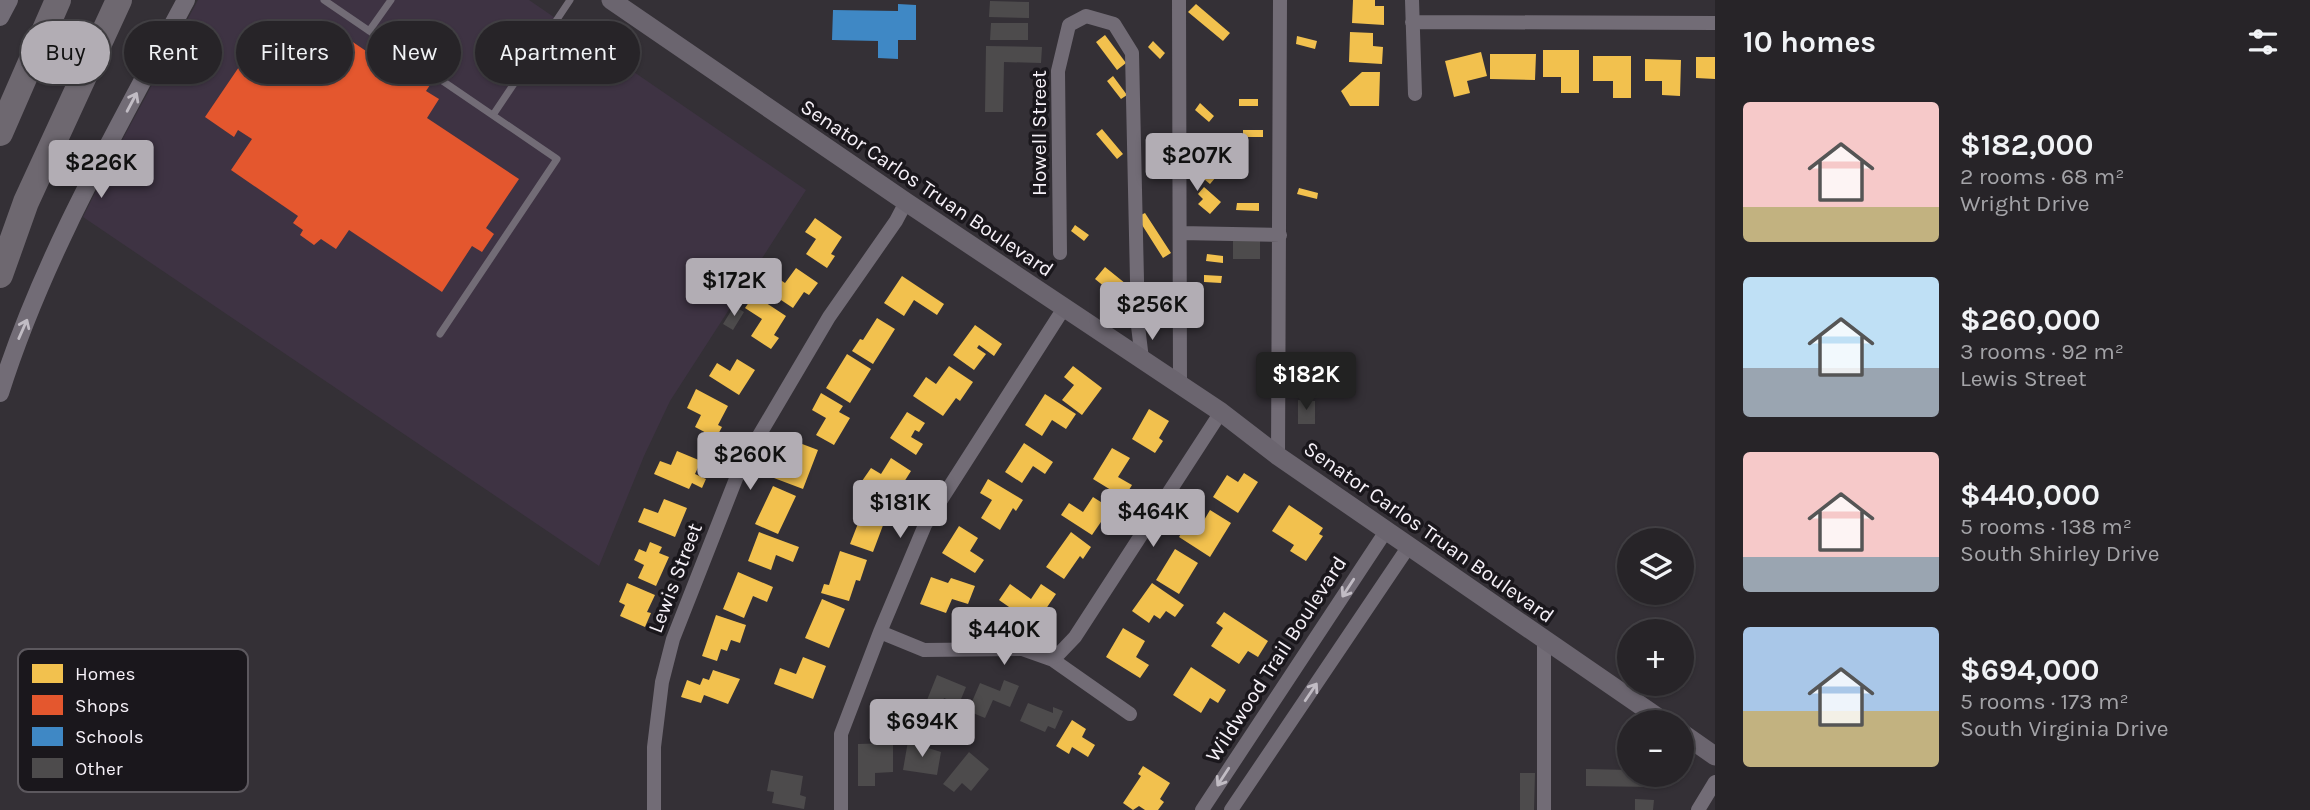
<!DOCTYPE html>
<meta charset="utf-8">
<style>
:root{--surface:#272428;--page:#333034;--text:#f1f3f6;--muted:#a4a4a8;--line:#434145;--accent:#b2adb4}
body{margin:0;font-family:Karla,sans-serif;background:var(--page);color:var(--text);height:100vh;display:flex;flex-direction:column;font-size:26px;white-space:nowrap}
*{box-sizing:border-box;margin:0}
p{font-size:23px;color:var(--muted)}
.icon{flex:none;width:38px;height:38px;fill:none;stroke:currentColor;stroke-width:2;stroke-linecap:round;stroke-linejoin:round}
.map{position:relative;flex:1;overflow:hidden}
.side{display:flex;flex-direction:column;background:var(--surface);width:595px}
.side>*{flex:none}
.hud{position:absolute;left:21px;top:21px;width:665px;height:63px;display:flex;gap:14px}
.controls{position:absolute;left:1617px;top:528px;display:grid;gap:14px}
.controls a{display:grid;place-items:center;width:77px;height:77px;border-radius:50%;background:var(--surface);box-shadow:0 2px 5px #0004,0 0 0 2px var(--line);font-size:35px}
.price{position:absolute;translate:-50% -60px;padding:0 16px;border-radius:7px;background:var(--accent);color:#111;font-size:23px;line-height:46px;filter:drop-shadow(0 2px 4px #0008)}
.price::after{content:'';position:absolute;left:50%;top:42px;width:21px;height:16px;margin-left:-10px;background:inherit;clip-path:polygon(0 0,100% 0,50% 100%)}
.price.on{background:#222;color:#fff}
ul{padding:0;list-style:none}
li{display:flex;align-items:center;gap:21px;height:175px;padding:0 28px}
li span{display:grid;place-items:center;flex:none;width:196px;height:140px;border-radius:7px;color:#555}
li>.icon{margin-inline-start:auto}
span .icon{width:84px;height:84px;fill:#fffc;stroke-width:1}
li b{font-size:30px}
h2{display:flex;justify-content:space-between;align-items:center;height:84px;padding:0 28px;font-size:30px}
.pill{padding:0 24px;border-radius:32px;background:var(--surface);box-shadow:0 2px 5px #0004,0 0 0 2px var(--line);font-size:24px;line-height:63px}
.pill.on{background:var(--accent);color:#111}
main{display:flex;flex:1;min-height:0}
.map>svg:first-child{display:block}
.built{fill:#3e3343}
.homes{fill:#f2c14e}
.shops{fill:#e4572e}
.schools{fill:#3f88c5}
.building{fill:#4d4b4c}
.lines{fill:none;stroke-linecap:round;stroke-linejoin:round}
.service{stroke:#726c76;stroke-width:7}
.minor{stroke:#726c76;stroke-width:14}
.tertiary{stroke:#726c76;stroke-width:18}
.secondary{stroke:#6b656f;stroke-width:19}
.motorway{stroke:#6e6870;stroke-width:26}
.oneway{stroke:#c1bcc4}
.labels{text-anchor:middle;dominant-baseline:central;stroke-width:7;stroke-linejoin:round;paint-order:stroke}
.street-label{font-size:21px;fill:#f6f1f8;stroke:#1a171c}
.key{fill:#1a171c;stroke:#5c585e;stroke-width:2}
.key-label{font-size:19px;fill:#f6f1f8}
</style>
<main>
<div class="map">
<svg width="1715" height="810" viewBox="0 0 1715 810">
<rect width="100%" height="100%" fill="#343036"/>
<path class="built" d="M 198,0 L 529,0 L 806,190 L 670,401 L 644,456 L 599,566 L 83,217 L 113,157 Z"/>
<path class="homes" d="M 1353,0 L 1375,0 L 1375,6 L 1384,6 L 1384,25 L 1352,23 Z
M 1196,4 L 1230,33 L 1223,41 L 1188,12 Z
M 1350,32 L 1373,33 L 1373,46 L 1383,47 L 1382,64 L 1349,62 Z
M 1105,35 L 1126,63 L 1117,70 L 1096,42 Z
M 1297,36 L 1317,41 L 1315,49 L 1296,44 Z
M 1153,41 L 1165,53 L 1160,59 L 1148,47 Z
M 1543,50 L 1579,50 L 1579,93 L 1561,93 L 1561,77 L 1543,77 Z
M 1481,52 L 1487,76 L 1467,81 L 1470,93 L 1454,97 L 1445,61 Z
M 1490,54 L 1536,54 L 1535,80 L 1490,79 Z
M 1593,56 L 1631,56 L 1631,98 L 1613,98 L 1613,81 L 1593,81 Z
M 1696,57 L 1715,57 L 1715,79 L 1696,78 Z
M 1645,59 L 1681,60 L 1680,96 L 1662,95 L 1662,81 L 1645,81 Z
M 1362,72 L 1380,72 L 1379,106 L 1350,106 L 1341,91 Z
M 1113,76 L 1127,95 L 1121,99 L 1107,81 Z
M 1239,99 L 1258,99 L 1258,106 L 1239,106 Z
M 1200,103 L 1214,116 L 1209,122 L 1195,110 Z
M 1102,129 L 1123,154 L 1117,159 L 1096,134 Z
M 1243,130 L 1263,130 L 1263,137 L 1243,137 Z
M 1199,163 L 1216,177 L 1210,184 L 1193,170 Z
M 1204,187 L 1221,202 L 1210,214 L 1198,204 L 1203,199 L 1198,194 Z
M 1299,188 L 1318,193 L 1317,199 L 1297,194 Z
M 1237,203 L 1259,203 L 1259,211 L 1236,210 Z
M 1145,213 L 1171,253 L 1163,258 L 1137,217 Z
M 815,218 L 842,237 L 831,254 L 835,256 L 827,268 L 806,254 L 816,239 L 805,232 Z
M 1075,225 L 1089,235 L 1084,241 L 1071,231 Z
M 1207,254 L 1223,256 L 1223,263 L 1206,261 Z
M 1105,267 L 1131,288 L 1121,300 L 1095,279 Z
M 796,268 L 818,283 L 809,295 L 804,292 L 793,308 L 763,288 L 773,275 L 785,283 Z
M 1204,275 L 1222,276 L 1221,283 L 1204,282 Z
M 902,276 L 944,304 L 937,315 L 914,300 L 904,316 L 884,303 Z
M 754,295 L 786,316 L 774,335 L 779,338 L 771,349 L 751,336 L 762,319 L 745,308 Z
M 877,318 L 895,329 L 873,364 L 852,351 L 860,339 L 863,340 Z
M 975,325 L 1002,344 L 994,356 L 979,345 L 977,348 L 986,354 L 974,370 L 953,355 Z
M 847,354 L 871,369 L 850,403 L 826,388 Z
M 737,359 L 755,370 L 739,395 L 709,376 L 717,363 L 730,371 Z
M 949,366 L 973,382 L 960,401 L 956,398 L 943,416 L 913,396 L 926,377 L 936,384 Z
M 1073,366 L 1102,388 L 1082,415 L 1062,400 L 1074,385 L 1064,377 Z
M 696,389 L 728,406 L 718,425 L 722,427 L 716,438 L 695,427 L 701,415 L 687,408 Z
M 821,393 L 843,406 L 839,412 L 850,418 L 834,445 L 816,435 L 826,418 L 812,410 Z
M 1045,394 L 1076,414 L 1066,429 L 1052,420 L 1042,436 L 1025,425 Z
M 1149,409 L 1169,421 L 1159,438 L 1163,441 L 1155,453 L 1132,439 Z
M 907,412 L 925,423 L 919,432 L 915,430 L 911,437 L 923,444 L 916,455 L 890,438 Z
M 789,439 L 818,450 L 803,489 L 774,478 Z
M 1024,443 L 1053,462 L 1045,474 L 1033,466 L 1022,483 L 1005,472 Z
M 1112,448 L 1130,458 L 1118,477 L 1132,485 L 1124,498 L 1093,479 Z
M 677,451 L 701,461 L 695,474 L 706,479 L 702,488 L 692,483 L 689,489 L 654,474 L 660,461 L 671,465 Z
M 891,458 L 911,471 L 892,501 L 862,481 L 871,468 L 881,474 Z
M 1244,473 L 1258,482 L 1238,513 L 1213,497 L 1227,475 L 1238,482 Z
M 988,479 L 1023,500 L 1016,511 L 1013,508 L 1000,530 L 981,518 L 992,500 L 980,493 Z
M 773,486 L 796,496 L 778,534 L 755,524 Z
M 1093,497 L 1115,511 L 1108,522 L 1103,519 L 1092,535 L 1061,515 L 1069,503 L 1083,512 Z
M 664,499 L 687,508 L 675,537 L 638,522 L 644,508 L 658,513 Z
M 866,503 L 888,512 L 873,552 L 850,544 Z
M 1289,505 L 1323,528 L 1319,534 L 1323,536 L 1306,561 L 1290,551 L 1294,545 L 1272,531 Z
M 1210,510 L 1231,523 L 1210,557 L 1179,537 L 1189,521 L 1200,527 Z
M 959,526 L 978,538 L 970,551 L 984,560 L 975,573 L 942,553 Z
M 759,532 L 799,547 L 793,562 L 776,555 L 771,570 L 748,561 Z
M 1071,532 L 1091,547 L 1083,559 L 1080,556 L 1064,579 L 1046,567 Z
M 650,542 L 662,547 L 659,553 L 669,557 L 656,586 L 638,578 L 644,565 L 634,560 L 639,549 L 646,552 Z
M 1175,549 L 1198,563 L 1179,594 L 1156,580 Z
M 840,551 L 867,560 L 860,581 L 856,580 L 849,601 L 821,593 L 824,584 L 829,585 Z
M 738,572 L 773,587 L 767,602 L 753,596 L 744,618 L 723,609 Z
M 931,577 L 948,583 L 951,578 L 975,586 L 968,604 L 952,599 L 946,613 L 920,604 Z
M 627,583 L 655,595 L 647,612 L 651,613 L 645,627 L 620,616 L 625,605 L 619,602 Z
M 1152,583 L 1184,605 L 1175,617 L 1166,611 L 1160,619 L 1154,615 L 1149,623 L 1132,611 Z
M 1010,584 L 1031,599 L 1041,584 L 1056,594 L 1033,628 L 1017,617 L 1019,614 L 999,600 Z
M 822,599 L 845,609 L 829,648 L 805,638 Z
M 1224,612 L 1268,641 L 1258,657 L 1248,651 L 1239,664 L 1211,646 L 1223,628 L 1216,623 Z
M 716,615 L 746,625 L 740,643 L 731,640 L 727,651 L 721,649 L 717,661 L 702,656 Z
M 1123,628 L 1145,641 L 1136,657 L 1149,665 L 1140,678 L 1106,657 Z
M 803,657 L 826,666 L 813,699 L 774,684 L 780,668 L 796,674 Z
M 1191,667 L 1226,690 L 1218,703 L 1210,698 L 1201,713 L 1173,695 Z
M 713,670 L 740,679 L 728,704 L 704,695 L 701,703 L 681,697 L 687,680 L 700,685 L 703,678 L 709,680 Z
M 1072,720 L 1086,729 L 1082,737 L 1095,745 L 1088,757 L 1072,747 L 1069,754 L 1056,746 Z
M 1143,766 L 1170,783 L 1160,799 L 1164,802 L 1158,810 L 1145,810 L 1139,806 L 1133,810 L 1123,803 L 1141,776 L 1138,774 Z"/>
<path class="shops" d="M 325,23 L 407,79 L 412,72 L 430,85 L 426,91 L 439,99 L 427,118 L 519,179 L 486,228 L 494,234 L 482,252 L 472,246 L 442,292 L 349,230 L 336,249 L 321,239 L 314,245 L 300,235 L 303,230 L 293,223 L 298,216 L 231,170 L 252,139 L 238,130 L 234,137 L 205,117 L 243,61 L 250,66 L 270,37 L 301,59 Z"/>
<path class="schools" d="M 898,4 L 916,5 L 916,40 L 898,40 L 898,59 L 878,58 L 878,41 L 832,40 L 833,10 L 898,11 Z"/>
<path class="building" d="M 990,1 L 1029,2 L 1029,18 L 989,17 Z
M 991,23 L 1028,23 L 1028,40 L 990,40 Z
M 986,46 L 1042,47 L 1041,63 L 1004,62 L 1003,112 L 985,112 Z
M 1233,241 L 1260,241 L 1260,259 L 1233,259 Z
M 734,306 L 744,312 L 733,330 L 723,324 Z
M 1298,400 L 1315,401 L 1315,424 L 1298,424 Z
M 937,675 L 966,687 L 959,704 L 944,698 L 937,715 L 923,710 Z
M 1004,680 L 1019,686 L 1010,707 L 993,700 L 985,718 L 968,711 L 980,683 L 1000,691 Z
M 1028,703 L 1053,713 L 1053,707 L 1063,711 L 1055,729 L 1048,726 L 1045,732 L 1020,721 Z
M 908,741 L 921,743 L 922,746 L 941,752 L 937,775 L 903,770 Z
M 893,743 L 893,772 L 875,773 L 875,786 L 858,786 L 858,744 Z
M 969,752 L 989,769 L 971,791 L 962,783 L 954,792 L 943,784 Z
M 1586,769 L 1629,770 L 1629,775 L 1653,775 L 1653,787 L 1586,786 Z
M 771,770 L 803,776 L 800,795 L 806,797 L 804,809 L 772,803 L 774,792 L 767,791 Z
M 1520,773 L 1535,773 L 1534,810 L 1520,810 Z
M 1635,799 L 1654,800 L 1653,810 L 1635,810 Z"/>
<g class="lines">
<path class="service" d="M 324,0 L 557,159 L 440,334
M 369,31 L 391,0
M 493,115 L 570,0"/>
<path class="minor" d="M 1179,0 L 1180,386
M 1412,0 L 1415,94
M 1412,22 L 1715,23
M 1180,233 L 1280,235
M 1060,253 L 1058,71 L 1069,25 L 1086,16 L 1114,24 L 1132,53 L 1138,326 L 1142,359
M 1278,456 L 1280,0
M 880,632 L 924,650 L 1022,649 L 1053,660 L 1130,714
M 1053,660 L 1075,637 L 1221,412
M 654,810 L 654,747 L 662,682 L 673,639 L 741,466 L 829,317 L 896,221 L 906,202
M 841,810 L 841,734 L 880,632 L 925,525 L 1064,308
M 1202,810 L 1386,531
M 1231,810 L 1409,546
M 1544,810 L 1544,639
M 1698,810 L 1715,782"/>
<path class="tertiary" d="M 0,17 L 9,0
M 0,393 C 44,254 118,128 186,0"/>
<path class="secondary" d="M 611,0 L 906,202 L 1221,412 L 1278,456 L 1666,723
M 1682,733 L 1715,756"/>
<path class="motorway" d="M 0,133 L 58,0
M 0,275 L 26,202 L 119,0"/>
</g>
<defs><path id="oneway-shaft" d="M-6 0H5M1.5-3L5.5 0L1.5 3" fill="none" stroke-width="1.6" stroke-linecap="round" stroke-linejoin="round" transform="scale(1.75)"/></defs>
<g class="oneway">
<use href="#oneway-shaft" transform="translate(132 102) rotate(-62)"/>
<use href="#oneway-shaft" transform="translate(23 329) rotate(-66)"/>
<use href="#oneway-shaft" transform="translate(1348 588) rotate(123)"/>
<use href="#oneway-shaft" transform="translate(1311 692) rotate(-56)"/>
<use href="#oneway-shaft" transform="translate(1223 777) rotate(123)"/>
</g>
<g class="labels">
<g class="street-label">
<text transform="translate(1039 133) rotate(-90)">Howell Street</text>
<text transform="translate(927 188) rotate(34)">Senator Carlos Truan Boulevard</text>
<text transform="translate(1429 532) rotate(35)">Senator Carlos Truan Boulevard</text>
<text transform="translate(675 578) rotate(-69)">Lewis Street</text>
<text transform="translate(1276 659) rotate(-57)">Wildwood Trail Boulevard</text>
</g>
</g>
<rect x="18" y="649" width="230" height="143" rx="10" class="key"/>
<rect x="32" y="664" width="31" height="19" fill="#f2c14e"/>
<rect x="32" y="695" width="31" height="20" fill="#e4572e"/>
<rect x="32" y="727" width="31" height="19" fill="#3f88c5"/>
<rect x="32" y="758" width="31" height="20" fill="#4d4b4c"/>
<g class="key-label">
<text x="75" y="680">Homes</text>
<text x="75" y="712">Shops</text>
<text x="75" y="743">Schools</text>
<text x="75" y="775">Other</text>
</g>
</svg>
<div class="controls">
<a><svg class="icon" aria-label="layers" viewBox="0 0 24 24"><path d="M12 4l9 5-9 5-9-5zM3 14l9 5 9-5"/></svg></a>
<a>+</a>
<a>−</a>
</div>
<b class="price" style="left:1197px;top:193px">$207K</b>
<b class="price" style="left:101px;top:200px">$226K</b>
<b class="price" style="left:734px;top:318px">$172K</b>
<b class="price" style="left:1152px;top:342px">$256K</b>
<b class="price on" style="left:1306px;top:412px">$182K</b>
<b class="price" style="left:750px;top:492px">$260K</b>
<b class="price" style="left:900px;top:540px">$181K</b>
<b class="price" style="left:1153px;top:549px">$464K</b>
<b class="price" style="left:1004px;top:667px">$440K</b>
<b class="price" style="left:922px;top:759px">$694K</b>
<div class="hud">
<a class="pill on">Buy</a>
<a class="pill">Rent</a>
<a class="pill">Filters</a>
<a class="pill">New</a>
<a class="pill">Apartment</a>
</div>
</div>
<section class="side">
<h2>10 homes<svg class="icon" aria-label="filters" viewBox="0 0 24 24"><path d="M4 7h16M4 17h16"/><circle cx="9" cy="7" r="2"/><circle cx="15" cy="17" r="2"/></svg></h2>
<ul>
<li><span style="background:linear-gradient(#f6c9c9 75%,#c2b280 0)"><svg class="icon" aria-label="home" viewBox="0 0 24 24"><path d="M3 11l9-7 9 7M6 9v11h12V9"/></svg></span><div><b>$182,000</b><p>2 rooms · 68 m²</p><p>Wright Drive</p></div></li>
<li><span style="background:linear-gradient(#bfe0f5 65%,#9aa5b1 0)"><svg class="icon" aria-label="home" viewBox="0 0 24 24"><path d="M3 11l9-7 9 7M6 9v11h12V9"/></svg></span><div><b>$260,000</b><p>3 rooms · 92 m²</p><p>Lewis Street</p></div></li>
<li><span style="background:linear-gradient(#f6c9c9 75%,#9aa5b1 0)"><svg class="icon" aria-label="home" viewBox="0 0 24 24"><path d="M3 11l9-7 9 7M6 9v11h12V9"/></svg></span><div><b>$440,000</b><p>5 rooms · 138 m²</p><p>South Shirley Drive</p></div></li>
<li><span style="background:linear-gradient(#a9c7e8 60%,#c2b280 0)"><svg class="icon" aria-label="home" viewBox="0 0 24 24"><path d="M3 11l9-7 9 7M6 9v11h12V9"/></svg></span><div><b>$694,000</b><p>5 rooms · 173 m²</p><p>South Virginia Drive</p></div></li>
</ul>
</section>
</main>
